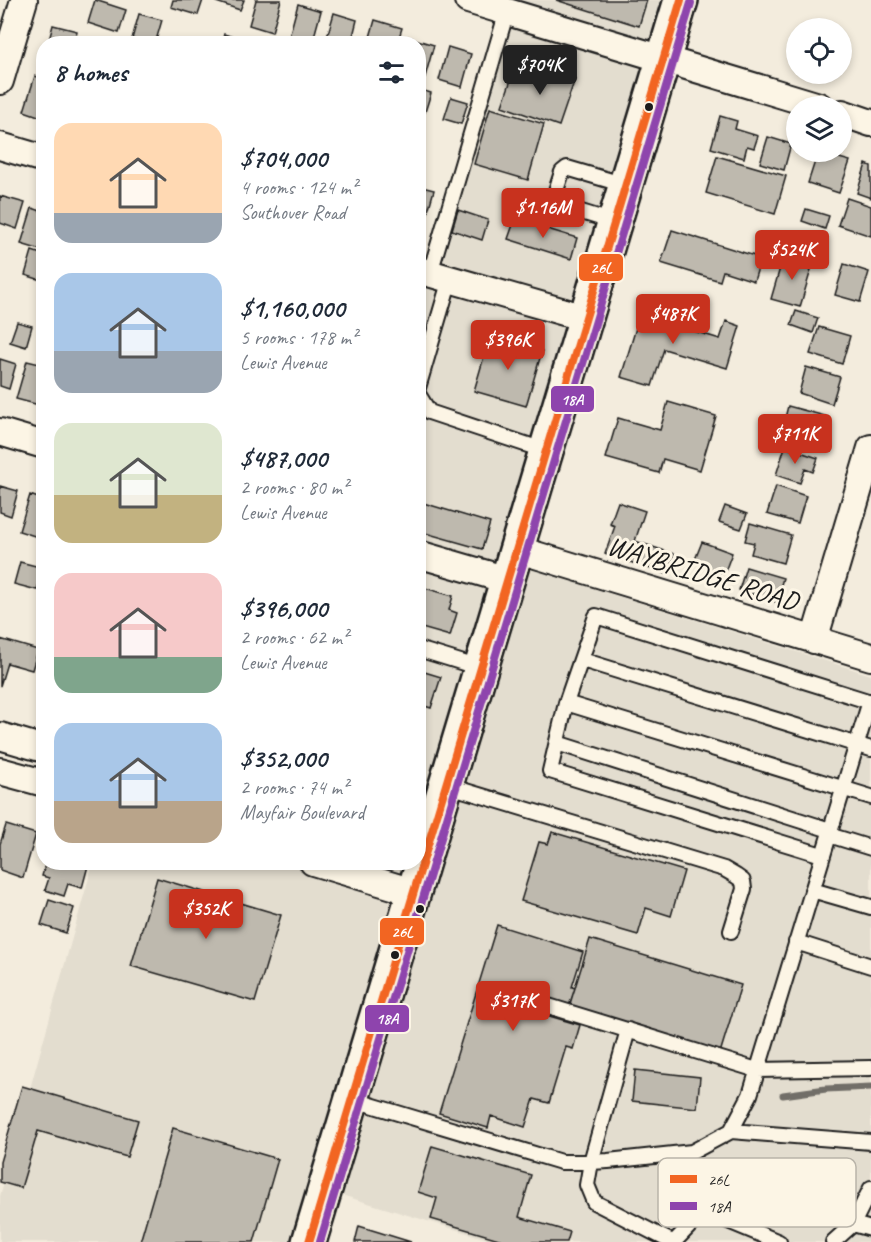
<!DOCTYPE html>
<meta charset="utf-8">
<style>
:root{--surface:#fff;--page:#f2f2f3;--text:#1f2937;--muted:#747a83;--accent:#c8321e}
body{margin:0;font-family:Caveat,sans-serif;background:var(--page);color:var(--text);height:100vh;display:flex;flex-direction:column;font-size:22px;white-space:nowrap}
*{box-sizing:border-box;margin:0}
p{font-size:20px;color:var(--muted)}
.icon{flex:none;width:33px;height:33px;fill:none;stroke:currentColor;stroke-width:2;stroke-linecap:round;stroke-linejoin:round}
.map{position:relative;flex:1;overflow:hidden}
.panel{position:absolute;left:36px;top:36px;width:390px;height:834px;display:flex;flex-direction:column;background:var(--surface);border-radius:24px;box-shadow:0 3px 9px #0003}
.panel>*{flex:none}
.controls{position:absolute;left:786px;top:18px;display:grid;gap:12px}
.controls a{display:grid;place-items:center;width:66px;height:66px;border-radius:50%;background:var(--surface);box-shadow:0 3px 9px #0003;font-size:30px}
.price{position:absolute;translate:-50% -51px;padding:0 14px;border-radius:6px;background:var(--accent);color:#fff;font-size:20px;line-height:39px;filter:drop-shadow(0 2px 3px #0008)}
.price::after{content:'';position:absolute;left:50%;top:36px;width:18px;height:14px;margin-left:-9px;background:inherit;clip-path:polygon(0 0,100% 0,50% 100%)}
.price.active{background:#222;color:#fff}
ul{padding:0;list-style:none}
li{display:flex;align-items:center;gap:18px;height:150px;padding:0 18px}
li span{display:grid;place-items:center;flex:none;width:168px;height:120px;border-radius:18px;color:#555}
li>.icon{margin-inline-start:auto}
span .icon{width:72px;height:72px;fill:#fffc;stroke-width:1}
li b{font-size:26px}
h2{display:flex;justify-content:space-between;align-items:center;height:72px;padding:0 18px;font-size:26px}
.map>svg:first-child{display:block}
.built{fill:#e3ddcf}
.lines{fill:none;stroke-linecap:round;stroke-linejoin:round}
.stream{stroke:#716e68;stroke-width:7}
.building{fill:#beb9ae;stroke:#1c1c1c;stroke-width:1.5}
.lane-casing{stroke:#1c1c1c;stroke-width:18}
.street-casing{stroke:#1c1c1c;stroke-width:30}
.primary-casing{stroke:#1c1c1c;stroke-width:38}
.lane{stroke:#fcf5e5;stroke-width:14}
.street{stroke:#fcf5e5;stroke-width:26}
.primary{stroke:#fcf5e5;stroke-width:33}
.bus-1-casing{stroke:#fcf5e5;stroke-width:12}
.bus-2-casing{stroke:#fcf5e5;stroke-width:12}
.bus-1{stroke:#f26522;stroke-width:8}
.bus-2{stroke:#8e44ad;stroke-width:8}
.bus-dot{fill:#1c1c1c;stroke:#fcf5e5;stroke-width:2}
.labels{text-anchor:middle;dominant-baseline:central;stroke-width:6;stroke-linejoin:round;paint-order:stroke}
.street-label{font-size:28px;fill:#1c1c1c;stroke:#fcf5e5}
.key{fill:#fcf5e5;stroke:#b9b4a9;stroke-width:1.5}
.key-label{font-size:16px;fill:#1c1c1c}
.line-badge{stroke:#fcf5e5;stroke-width:2}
.badge-label{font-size:16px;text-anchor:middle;font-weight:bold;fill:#fff}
</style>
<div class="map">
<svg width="871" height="1242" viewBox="0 0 871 1242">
<rect width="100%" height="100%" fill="#f3ecdd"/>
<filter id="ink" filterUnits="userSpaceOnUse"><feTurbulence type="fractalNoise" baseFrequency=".0167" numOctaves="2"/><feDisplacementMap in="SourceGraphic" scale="12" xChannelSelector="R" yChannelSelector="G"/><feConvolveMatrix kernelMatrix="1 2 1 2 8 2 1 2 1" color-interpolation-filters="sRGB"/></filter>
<g filter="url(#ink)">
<path class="built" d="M 511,0 L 681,0 L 512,563 L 871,675 L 871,1242 L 497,1242 L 325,1190 L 309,1242 L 0,1242 L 0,1196 L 93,863 L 418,862 L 419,306 Z"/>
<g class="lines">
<path class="stream" d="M 783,1095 L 826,1089 L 871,1087"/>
</g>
<path class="building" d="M 95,0 L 126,10 L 119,33 L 88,23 Z
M 173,0 L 203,0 L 198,15 L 171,7 Z
M 216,0 L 244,0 L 240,10 L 216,2 Z
M 256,0 L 281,0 L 272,32 L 249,25 Z
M 556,0 L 647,0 L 639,26 Z
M 298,4 L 321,11 L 312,44 L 289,37 Z
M 334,13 L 357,20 L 351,44 L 325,44 Z
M 139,14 L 162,20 L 155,44 L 132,39 Z
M 375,20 L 402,28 L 397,44 L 368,44 Z
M 53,25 L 77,31 L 74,44 L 48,44 Z
M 224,34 L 239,39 L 238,44 L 221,44 Z
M 411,38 L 434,45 L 425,77 L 418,75 L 418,44 L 409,44 Z
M 448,47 L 471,54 L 462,87 L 439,80 Z
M 544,68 L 575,79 L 559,126 L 502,106 L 513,74 L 539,83 Z
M 35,76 L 44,79 L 44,118 L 24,111 Z
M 418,89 L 431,93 L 425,112 L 418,110 Z
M 451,97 L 468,102 L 461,124 L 444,119 Z
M 490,108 L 544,124 L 528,180 L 474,164 Z
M 720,116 L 737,121 L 735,129 L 758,136 L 754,148 L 747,146 L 744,158 L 711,148 Z
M 768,137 L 791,144 L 784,170 L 760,163 Z
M 818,152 L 850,161 L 839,193 L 808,183 Z
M 717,156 L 786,176 L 775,214 L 706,193 Z
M 866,164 L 871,166 L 871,198 L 857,193 Z
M 418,186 L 434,190 L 423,229 L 418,227 Z
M 0,196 L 25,203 L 17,229 L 0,223 Z
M 847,198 L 871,206 L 871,236 L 838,225 Z
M 32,208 L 44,212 L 44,251 L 21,244 Z
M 806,209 L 829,216 L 825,229 L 802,221 Z
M 458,210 L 488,220 L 482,240 L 452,230 Z
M 515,219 L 577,238 L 571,259 L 508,239 Z
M 672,230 L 761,258 L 754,281 L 723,271 L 720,281 L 661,263 Z
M 32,251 L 44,255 L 44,281 L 25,275 Z
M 784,254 L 813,263 L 800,307 L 771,299 Z
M 844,264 L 869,272 L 860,302 L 835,295 Z
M 643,305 L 677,316 L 674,325 L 720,339 L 726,321 L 740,326 L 727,368 L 664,349 L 652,386 L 621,377 Z
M 796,311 L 818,318 L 813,333 L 791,325 Z
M 17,322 L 32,326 L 26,347 L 10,342 Z
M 819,327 L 850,336 L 842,364 L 810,354 Z
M 490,336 L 542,351 L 526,406 L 474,391 Z
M 0,359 L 16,364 L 9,389 L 0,386 Z
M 27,361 L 44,365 L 43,406 L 16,399 Z
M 806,367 L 840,377 L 832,404 L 799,393 Z
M 668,402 L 716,416 L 700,470 L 663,459 L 659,473 L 606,458 L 618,418 L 660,430 Z
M 788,406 L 825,416 L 818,442 L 791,434 L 794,425 L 784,422 Z
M 785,447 L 818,458 L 813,472 L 805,469 L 800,483 L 776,475 Z
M 0,486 L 18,491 L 11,516 L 0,512 Z
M 776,486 L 806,496 L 798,523 L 767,514 Z
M 30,495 L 44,500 L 44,539 L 19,531 Z
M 420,502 L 490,523 L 482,549 L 418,531 L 418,508 Z
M 618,502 L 645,511 L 635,541 L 674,554 L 667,574 L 605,554 L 615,526 L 610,524 Z
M 725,506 L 747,514 L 741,529 L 719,522 Z
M 750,523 L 791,535 L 783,563 L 751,554 L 754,543 L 745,541 Z
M 702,542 L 732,553 L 724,574 L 694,562 Z
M 20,562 L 44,568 L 37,590 L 14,584 Z
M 746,567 L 783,578 L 776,602 L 739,590 Z
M 418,586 L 453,596 L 449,610 L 457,613 L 450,636 L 418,627 Z
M 0,639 L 38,650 L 32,670 L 7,663 L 0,686 Z
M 418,670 L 441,677 L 431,708 L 418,704 Z
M 6,825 L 36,834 L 23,878 L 0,870 L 0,844 Z
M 552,832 L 684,871 L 671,916 L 646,908 L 638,935 L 521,901 L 539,842 L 548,844 Z
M 46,862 L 89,862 L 82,888 L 68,884 L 64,896 L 45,890 L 49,878 L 42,876 Z
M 157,878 L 281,915 L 255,1002 L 131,966 Z
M 49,900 L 74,908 L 66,933 L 41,925 Z
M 497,925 L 583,952 L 572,987 L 575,988 L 569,1006 L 536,997 L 532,1011 L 580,1025 L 573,1049 L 566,1047 L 549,1103 L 534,1099 L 525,1127 L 491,1116 L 488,1128 L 439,1113 Z
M 590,939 L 741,985 L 720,1053 L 569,1007 Z
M 635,1070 L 700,1077 L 697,1108 L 632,1101 Z
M 22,1086 L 138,1120 L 127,1157 L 38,1131 L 21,1188 L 0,1182 L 0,1162 Z
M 173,1128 L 278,1159 L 254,1242 L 140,1242 Z
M 432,1146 L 531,1175 L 519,1217 L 570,1232 L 567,1242 L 509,1242 L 431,1219 L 437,1198 L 418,1192 Z
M 359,1226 L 411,1242 L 355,1242 Z"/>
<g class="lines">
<defs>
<path id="lane" d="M 614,222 L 565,207 L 557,201 L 555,194 L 562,172 L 567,168 L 625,185
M 430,273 L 507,11
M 418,388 L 450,279
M 418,394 L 429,412 L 546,451
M 418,649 L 480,668
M 582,660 L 871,749
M 566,703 L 871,797
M 557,743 L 830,830
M 446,785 L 724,869 L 736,876 L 743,881 L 744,889 L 731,931
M 829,835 L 871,848
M 822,855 L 550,771 L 566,703 L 596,616 L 871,702
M 812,890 L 871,907
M 796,942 L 871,966
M 542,1004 L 757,1070 L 871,1068
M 628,1030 L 591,1162 L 587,1185 L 594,1202 L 672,1242
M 351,1099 L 561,1162 L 591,1162 L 608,1161 L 692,1152 L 731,1131 L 750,1095 L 870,701
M 731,1131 L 871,1142
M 853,1224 L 871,1229
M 674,1242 L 704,1211 L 779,1242
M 833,1242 L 853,1224 L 871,1188"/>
<path id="street" d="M 468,0 L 819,106
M 0,81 L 24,0
M 842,113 L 871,123
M 0,146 L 44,159
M 418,270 L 585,318
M 0,432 L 44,445
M 516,549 L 871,657
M 418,554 L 507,580
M 814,640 L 871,448
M 0,736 L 44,749
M 0,771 L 44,783
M 313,862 L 413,892"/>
<path id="primary" d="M 309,1242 L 681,0"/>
</defs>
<use href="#lane" class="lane-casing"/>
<use href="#street" class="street-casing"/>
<use href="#primary" class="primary-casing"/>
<use href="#lane" class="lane"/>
<use href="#street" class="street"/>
<use href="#primary" class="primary"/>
<defs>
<path id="bus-1" d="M 309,1242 L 681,0"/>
<path id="bus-2" d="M 320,1242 L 691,3"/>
</defs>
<use href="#bus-1" class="bus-1-casing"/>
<use href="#bus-2" class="bus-2-casing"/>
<use href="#bus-1" class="bus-1"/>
<use href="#bus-2" class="bus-2"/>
</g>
</g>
<g class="bus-dot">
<circle cx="649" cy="107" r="5"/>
<circle cx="420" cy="909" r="5"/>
<circle cx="395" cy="955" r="5"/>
</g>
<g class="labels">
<g class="street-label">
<text transform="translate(703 573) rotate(17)">WAYBRIDGE ROAD</text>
</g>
</g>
<rect x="658" y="1158" width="198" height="69" rx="9" class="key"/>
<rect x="670" y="1175" width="27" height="8" fill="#f26522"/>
<rect x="670" y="1202" width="27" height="8" fill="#8e44ad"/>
<g class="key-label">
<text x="708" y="1185">26L</text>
<text x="708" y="1212">18A</text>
</g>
<g class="line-badge">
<rect x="578" y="253" width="46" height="29" rx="6" fill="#f26522"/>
<rect x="550" y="385" width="45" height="28" rx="6" fill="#8e44ad"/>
<rect x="379" y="917" width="46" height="29" rx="6" fill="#f26522"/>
<rect x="364" y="1004" width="46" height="29" rx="6" fill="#8e44ad"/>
</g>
<g class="badge-label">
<text x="601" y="273">26L</text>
<text x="572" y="405">18A</text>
<text x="402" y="937">26L</text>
<text x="387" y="1024">18A</text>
</g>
</svg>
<div class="controls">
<a><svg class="icon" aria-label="locate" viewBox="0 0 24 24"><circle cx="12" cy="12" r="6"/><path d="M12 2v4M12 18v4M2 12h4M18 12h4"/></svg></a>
<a><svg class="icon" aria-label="layers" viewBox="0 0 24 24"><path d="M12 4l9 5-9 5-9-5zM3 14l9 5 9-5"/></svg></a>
</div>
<b class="price active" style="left:540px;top:96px">$704K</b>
<b class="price" style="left:543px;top:239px">$1.16M</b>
<b class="price" style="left:792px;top:281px">$524K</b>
<b class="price" style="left:673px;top:345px">$487K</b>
<b class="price" style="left:508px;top:371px">$396K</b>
<b class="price" style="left:795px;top:465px">$711K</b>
<b class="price" style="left:206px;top:940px">$352K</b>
<b class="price" style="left:513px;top:1032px">$317K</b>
<section class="panel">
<h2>8 homes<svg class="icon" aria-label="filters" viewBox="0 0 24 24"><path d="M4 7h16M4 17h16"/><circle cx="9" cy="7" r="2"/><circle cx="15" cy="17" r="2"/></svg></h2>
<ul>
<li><span style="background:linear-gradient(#ffd9b3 75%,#9aa5b1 0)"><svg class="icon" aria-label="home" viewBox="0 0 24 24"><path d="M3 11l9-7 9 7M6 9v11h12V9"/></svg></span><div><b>$704,000</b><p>4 rooms · 124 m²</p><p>Southover Road</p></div></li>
<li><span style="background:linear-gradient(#a9c7e8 65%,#9aa5b1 0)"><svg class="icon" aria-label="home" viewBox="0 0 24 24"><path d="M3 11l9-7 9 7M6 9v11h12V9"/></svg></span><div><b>$1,160,000</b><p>5 rooms · 178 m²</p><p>Lewis Avenue</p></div></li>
<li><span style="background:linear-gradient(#dfe7d0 60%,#c2b280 0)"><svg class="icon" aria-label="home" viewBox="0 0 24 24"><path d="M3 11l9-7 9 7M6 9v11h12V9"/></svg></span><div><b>$487,000</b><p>2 rooms · 80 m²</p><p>Lewis Avenue</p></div></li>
<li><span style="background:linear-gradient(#f6c9c9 70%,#7fa58c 0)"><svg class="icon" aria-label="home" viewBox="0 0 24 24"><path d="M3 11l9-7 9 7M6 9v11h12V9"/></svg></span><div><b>$396,000</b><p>2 rooms · 62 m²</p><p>Lewis Avenue</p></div></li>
<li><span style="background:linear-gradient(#a9c7e8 65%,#b9a48a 0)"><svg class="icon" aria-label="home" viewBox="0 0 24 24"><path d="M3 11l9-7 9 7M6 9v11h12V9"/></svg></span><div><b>$352,000</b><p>2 rooms · 74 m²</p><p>Mayfair Boulevard</p></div></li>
</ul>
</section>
</div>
